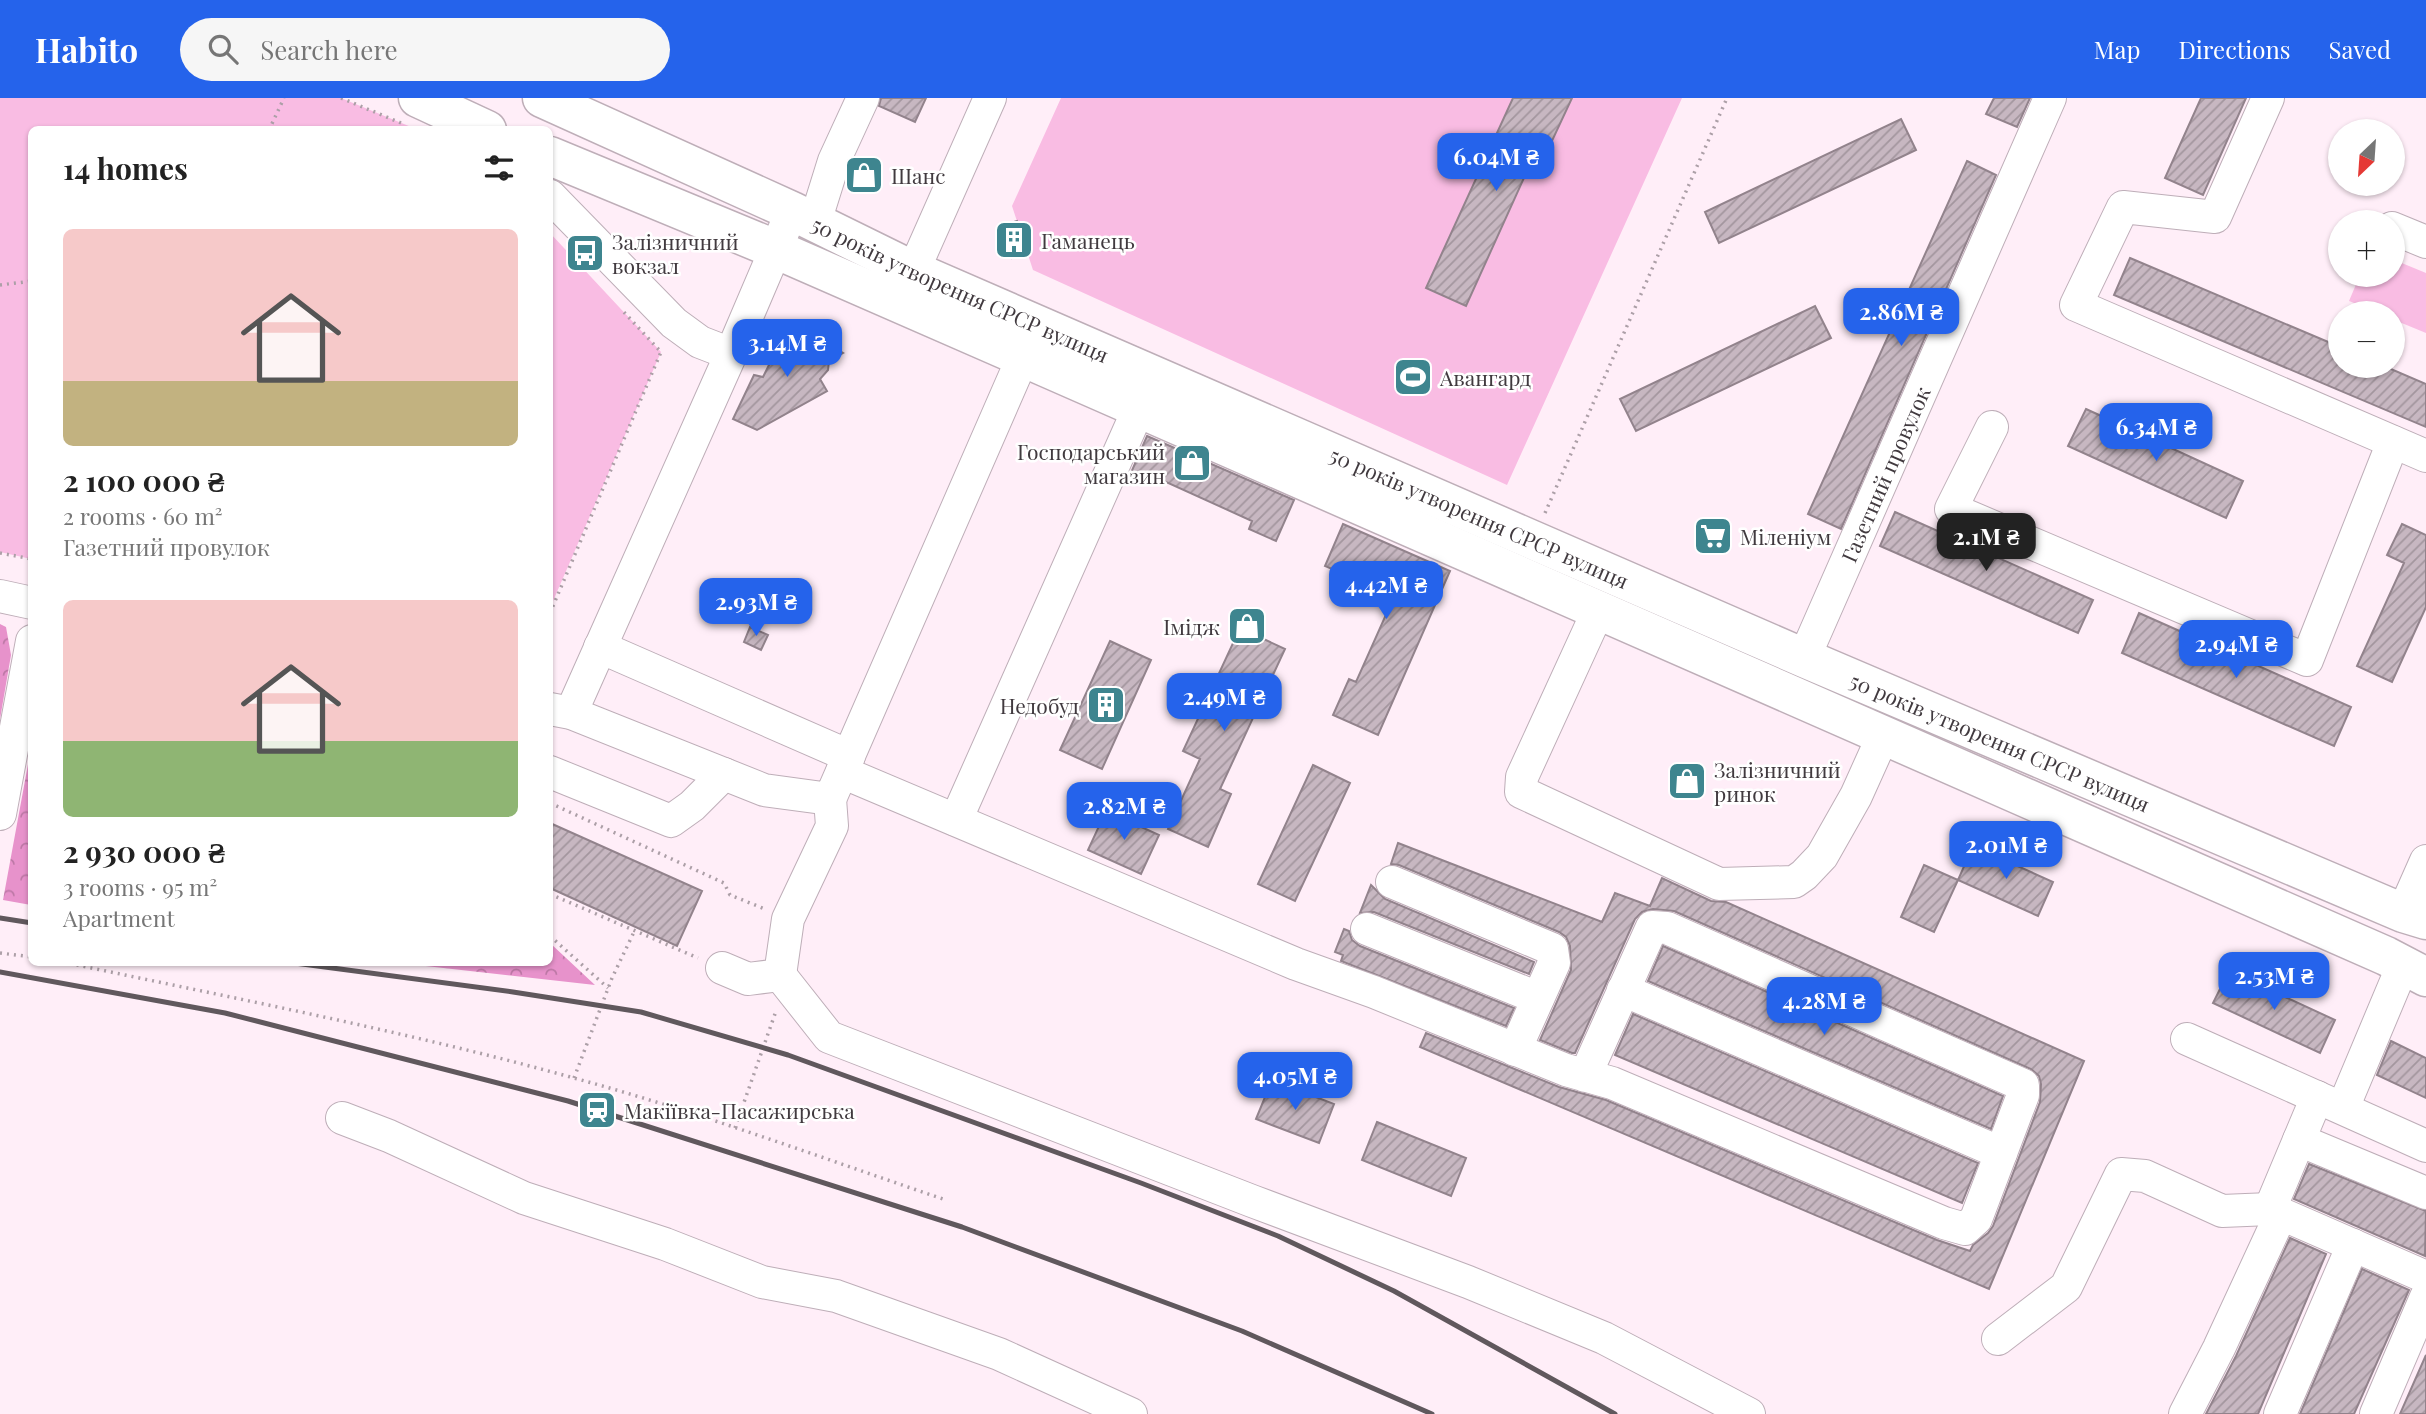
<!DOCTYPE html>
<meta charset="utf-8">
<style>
:root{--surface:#fff;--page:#f6f6f6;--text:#222;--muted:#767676;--accent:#2563eb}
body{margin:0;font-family:"Playfair Display",serif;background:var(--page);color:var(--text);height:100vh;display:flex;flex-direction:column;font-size:26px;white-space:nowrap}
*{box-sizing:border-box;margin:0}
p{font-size:23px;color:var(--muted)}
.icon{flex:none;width:38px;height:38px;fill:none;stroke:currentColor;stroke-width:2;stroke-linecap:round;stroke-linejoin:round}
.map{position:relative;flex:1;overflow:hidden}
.details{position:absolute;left:28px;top:28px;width:525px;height:840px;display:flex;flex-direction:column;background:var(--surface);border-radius:10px;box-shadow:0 2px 5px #0004}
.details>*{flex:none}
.needle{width:46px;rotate:205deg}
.buttons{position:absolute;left:2328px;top:21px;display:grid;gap:14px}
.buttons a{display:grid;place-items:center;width:77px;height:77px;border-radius:50%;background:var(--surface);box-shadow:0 2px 5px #0004;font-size:35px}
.price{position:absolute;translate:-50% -60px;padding:0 16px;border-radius:14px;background:var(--accent);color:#fff;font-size:23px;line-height:46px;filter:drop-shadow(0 2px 4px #0008)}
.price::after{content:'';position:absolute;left:50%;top:42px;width:21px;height:16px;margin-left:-10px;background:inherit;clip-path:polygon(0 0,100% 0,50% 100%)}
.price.current{background:#222;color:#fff}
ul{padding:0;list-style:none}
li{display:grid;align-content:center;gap:14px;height:371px;padding:0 35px}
li span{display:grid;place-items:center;height:217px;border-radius:10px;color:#555}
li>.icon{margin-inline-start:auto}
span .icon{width:126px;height:126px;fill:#fffc;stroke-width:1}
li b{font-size:30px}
h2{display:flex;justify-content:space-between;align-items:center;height:84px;padding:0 35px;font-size:30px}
header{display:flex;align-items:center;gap:42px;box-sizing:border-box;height:98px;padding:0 35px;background:var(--accent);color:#fff}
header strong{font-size:33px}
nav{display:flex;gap:38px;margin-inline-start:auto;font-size:24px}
.search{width:490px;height:63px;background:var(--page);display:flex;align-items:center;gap:18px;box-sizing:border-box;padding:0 24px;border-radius:38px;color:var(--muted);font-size:26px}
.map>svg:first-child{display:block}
.green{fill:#f9bce3}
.forest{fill:url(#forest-crowns)}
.building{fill:url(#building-hatch);stroke:#92838c;stroke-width:2}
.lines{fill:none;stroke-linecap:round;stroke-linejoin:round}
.minor-casing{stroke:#beaeb8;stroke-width:34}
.major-casing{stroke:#beaeb8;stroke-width:41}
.path{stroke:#ac9fa7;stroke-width:3.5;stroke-dasharray:2 5;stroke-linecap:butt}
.minor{stroke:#fff;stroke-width:32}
.major{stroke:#fff;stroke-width:38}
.rail{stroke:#60585d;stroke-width:5}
.labels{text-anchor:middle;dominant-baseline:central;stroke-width:5;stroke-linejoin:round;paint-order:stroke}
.poi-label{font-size:21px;fill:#413a3f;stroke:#fff;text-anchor:start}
.street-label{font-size:21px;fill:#413a3f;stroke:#fff}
</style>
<header>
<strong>Habito</strong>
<div class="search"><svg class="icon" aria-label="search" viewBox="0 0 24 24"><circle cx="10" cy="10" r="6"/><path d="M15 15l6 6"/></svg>Search here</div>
<nav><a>Map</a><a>Directions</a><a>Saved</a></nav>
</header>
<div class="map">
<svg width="2426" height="1316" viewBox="0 0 2426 1316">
<defs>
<pattern id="forest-crowns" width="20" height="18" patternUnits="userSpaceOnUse" patternTransform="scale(1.75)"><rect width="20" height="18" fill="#e792cb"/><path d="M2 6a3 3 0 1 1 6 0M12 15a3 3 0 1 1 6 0" fill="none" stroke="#bd78a6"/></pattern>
<pattern id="building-hatch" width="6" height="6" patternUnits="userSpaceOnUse" patternTransform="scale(1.75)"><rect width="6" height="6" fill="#c7b7c1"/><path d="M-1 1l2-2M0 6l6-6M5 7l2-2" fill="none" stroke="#a3969e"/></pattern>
</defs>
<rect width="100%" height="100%" fill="#ffeef8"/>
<path class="green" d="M 0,0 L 341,0 L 416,31 L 32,32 L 31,461 L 0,454 Z
M 1061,0 L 1682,0 L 1507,387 L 1033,172 L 1012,108 Z
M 550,135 L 661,254 L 550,510 Z
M 2392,161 L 2426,175 L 2426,235 L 2392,221 L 2392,215 L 2379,215 L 2349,203 L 2360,177 L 2392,177 Z"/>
<path class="forest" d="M 0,526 L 6,529 L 11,557 L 0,621 Z
M 31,650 L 32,807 L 31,807 L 3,802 Z
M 550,845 L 595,887 L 399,865 L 550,864 Z"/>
<path class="building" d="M 881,0 L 926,0 L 915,24 L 879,8 Z
M 1513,0 L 1572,0 L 1537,75 L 1528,71 L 1466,208 L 1426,190 Z
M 1994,0 L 2030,0 L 2017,29 L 1986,16 Z
M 2201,0 L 2246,0 L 2203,97 L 2165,80 Z
M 1901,21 L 1916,52 L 1719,145 L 1705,114 Z
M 1967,63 L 1996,77 L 1841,431 L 1808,416 Z
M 1017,123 L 1027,155 L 1012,160 L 1001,128 Z
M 2130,160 L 2340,249 L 2340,268 L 2384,268 L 2426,286 L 2426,329 L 2114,197 Z
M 1815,208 L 1831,240 L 1636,333 L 1620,301 Z
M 791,223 L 843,255 L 829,263 L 828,272 L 820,281 L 827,293 L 757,332 L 733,321 L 754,277 L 763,279 Z
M 2086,311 L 2243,383 L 2226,420 L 2068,348 Z
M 1147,338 L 1294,402 L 1276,443 L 1249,431 L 1252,423 L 1153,378 L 1149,386 L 1130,377 Z
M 1895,414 L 2093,502 L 2078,535 L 1880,448 Z
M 1343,426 L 1450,473 L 1378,637 L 1333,617 L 1349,581 L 1356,584 L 1397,492 L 1366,478 L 1363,484 L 1325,468 Z
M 2402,426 L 2426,437 L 2426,509 L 2392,584 L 2357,568 L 2404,465 L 2387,457 Z
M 2139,515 L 2351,609 L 2334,648 L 2122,555 Z
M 750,529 L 768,537 L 761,552 L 744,544 Z
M 1240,530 L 1285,551 L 1220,691 L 1231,696 L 1208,749 L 1168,731 L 1200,661 L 1183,653 Z
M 1110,543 L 1151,562 L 1102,671 L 1060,652 Z
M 1313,667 L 1350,685 L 1295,803 L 1258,786 Z
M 1106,713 L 1159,737 L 1141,776 L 1088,752 Z
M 550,725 L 702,793 L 677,848 L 550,790 Z
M 1398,745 L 1602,824 L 1615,795 L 1650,808 L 1662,780 L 1711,803 L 1726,804 L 2084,963 L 1989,1191 L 1420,949 L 1426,935 L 1559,989 L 1606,1002 L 1937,1142 L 1970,1153 L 1973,1147 L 1988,1135 L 1993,1128 L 2040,1004 L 2041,986 L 2039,978 L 2031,971 L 1674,813 L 1653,811 L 1642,814 L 1635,821 L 1575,955 L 1572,955 L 1540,942 L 1571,872 L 1570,848 L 1566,839 L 1559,834 L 1399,767 L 1391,766 Z
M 1973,748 L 2053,784 L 2038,818 L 1958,782 Z
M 1924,767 L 1958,782 L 1934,834 L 1901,819 Z
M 1371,787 L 1385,801 L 1534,864 L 1529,876 L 1374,814 L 1360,815 Z
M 1344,831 L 1349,833 L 1352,842 L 1360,848 L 1514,910 L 1506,928 L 1341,863 L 1343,857 L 1335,854 Z
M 1663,848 L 2003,998 L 1991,1031 L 1648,883 Z
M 2229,873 L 2335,922 L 2320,955 L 2213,905 Z
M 1633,916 L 1978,1065 L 1962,1105 L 1615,957 Z
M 2391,943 L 2426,960 L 2426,1000 L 2377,977 Z
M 1272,982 L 1334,1006 L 1319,1045 L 1256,1021 Z
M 1377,1024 L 1466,1060 L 1451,1098 L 1362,1062 Z
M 2309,1066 L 2426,1113 L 2425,1158 L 2294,1101 Z
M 2290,1140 L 2326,1156 L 2258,1316 L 2206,1316 L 2236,1258 Z
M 2362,1171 L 2409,1192 L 2394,1226 L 2354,1316 L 2300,1316 Z
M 2426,1257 L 2426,1316 L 2400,1316 Z"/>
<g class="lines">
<defs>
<g id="minor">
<path d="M 2268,0 L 2215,119 L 2123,109 L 2076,207 L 2426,358"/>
<path d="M 550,98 L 674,225 L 700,244 L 731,256"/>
<path d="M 815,124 L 834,63 L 863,0"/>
<path d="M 2392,130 L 2426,144"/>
<path d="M 904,194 L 990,0"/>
<path d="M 1992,329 L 1951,411 L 2307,562 L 2393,344"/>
<path d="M 0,498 L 32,505"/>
<path d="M 1598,513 L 1522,679 L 1521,694 L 1719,786 L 1794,784 L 1804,777 L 1822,758 L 1856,698 L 1883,638"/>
<path d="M 600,549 L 849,658"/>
<path id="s1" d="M 1804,560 L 2050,0"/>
<path d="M 550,611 L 571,615 L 764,692 L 830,701 L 1023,259"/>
<path d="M 571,615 L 731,256 L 792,113"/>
<path d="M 550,674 L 671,723 L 692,708 L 724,676"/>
<path d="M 842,674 L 1296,866 L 1374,894 L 1566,972 L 1612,985 L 1944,1125 L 1965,1131 L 1976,1121 L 2023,997 L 2023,987 L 1667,830 L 1652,829 L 1585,978"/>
<path d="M 0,716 L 32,543"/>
<path d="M 956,722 L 1139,310"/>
<path d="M 1392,784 L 1552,851 L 1554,865 L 1515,952"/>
<path d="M 2403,815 L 2426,763"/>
<path d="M 1367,831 L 1538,900"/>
<path d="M 722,870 L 748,881 L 780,877 L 788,821 L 832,728 L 830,701"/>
<path d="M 780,877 L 829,939 L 1252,1103 L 1468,1184 L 1604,1240 L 1749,1316"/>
<path d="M 1623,892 L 2001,1055"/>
<path d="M 2187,941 L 2426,1048"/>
<path d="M 2343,1010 L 2403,867"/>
<path d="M 342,1020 L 389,1038 L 524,1100 L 665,1146 L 762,1184 L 836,1198 L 999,1256 L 1131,1316"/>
<path d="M 2299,1042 L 2426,1095"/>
<path d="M 2270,1111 L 2317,999"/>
<path d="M 1998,1241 L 2066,1189 L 2121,1076 L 2145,1078 L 2222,1113 L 2270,1111 L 2426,1179"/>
<path d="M 2185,1316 L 2219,1250 L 2281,1116"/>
<path d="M 2280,1316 L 2353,1147"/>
<path d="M 2376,1316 L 2426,1199"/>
</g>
<g id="major">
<path d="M 418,0 L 487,32"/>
<path id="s2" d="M 542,0 L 792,113 L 914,173 L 1804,560 L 2403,815 L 2426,822"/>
<path d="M 550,58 L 775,151 L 1045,269 L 2386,858 L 2426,879"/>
</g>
</defs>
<use href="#minor" class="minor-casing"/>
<use href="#major" class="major-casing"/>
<path class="path" d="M 341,0 L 401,25
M 269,32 L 284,0
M 0,187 L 32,183
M 1545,415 L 1727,0
M 0,455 L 32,461
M 550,515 L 661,254 L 621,211
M 550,705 L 724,785 L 730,797 L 765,811
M 550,796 L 698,860
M 550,838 L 608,890
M 0,855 L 32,859
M 63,864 C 233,900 405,933 574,980 C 699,1014 822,1060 946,1102
M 574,980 L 612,880 L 634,834
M 735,1030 L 776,913"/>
<use href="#minor" class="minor"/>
<use href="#major" class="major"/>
<path class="rail" d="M 0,820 L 32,825
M 287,864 L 513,894 L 641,914 L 788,957 L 1141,1085 L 1278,1138 L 1394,1193 L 1615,1316
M 0,874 L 225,915 L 568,1003 L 962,1129 L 1242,1233 L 1432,1316"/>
</g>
<defs>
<symbol id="shop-square" viewBox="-11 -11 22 22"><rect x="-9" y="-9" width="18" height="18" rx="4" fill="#3e858f" stroke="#fff"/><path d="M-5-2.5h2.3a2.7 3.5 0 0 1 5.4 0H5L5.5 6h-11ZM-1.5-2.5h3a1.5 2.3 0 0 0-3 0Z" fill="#fff"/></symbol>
<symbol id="building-square" viewBox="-11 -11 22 22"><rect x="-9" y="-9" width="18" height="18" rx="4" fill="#3e858f" stroke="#fff"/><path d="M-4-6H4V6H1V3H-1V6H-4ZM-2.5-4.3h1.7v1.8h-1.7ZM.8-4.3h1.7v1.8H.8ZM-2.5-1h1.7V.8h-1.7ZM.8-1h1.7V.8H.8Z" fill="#fff"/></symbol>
<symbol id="bus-square" viewBox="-11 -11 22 22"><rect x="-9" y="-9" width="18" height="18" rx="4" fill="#3e858f" stroke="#fff"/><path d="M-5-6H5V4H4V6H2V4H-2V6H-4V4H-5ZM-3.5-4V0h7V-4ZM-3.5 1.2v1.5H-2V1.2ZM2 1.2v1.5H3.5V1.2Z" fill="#fff"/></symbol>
<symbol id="stadium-square" viewBox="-11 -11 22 22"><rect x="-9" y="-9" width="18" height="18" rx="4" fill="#3e858f" stroke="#fff"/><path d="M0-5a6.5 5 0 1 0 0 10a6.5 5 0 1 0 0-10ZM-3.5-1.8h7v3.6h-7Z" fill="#fff"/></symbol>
<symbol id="supermarket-square" viewBox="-11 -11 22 22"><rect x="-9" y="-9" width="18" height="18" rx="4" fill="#3e858f" stroke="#fff"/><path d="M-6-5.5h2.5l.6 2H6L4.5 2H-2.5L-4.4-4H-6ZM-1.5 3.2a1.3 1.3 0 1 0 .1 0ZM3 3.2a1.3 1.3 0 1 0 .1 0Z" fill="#fff"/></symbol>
<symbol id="station-square" viewBox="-11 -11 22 22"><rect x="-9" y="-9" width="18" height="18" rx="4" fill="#3e858f" stroke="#fff"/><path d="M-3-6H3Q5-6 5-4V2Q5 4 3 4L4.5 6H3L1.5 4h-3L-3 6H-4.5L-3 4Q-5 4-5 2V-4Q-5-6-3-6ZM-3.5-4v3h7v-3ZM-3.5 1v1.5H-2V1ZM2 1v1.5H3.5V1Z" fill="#fff"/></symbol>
</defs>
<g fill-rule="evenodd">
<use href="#shop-square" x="842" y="55" width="44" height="44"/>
<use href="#building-square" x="992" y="120" width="44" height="44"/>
<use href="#bus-square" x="563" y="133" width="44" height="44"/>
<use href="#stadium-square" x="1391" y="257" width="44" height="44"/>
<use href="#shop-square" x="1170" y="343" width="44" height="44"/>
<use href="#supermarket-square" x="1691" y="416" width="44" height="44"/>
<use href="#shop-square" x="1225" y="506" width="44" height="44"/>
<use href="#building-square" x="1084" y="585" width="44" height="44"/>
<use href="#shop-square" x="1665" y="661" width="44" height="44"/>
<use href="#station-square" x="575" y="990" width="44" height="44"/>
</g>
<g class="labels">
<g class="poi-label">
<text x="891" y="77">Шанс</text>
<text x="1041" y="142">Гаманець</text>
<text x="612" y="143">Залізничний<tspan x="612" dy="24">вокзал</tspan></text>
<text x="1440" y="279">Авангард</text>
<text x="1165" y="353" text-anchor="end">Господарський<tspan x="1165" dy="24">магазин</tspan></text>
<text x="1740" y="438">Міленіум</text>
<text x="1220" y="528" text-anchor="end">Імідж</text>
<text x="1079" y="607" text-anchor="end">Недобуд</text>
<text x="1714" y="671">Залізничний<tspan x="1714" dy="24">ринок</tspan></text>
<text x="624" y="1012">Макіївка-Пасажирська</text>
</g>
<g class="street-label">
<text stroke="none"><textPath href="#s2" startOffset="460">50 років утворення СРСР вулиця</textPath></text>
<text stroke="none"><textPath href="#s1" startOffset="201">Газетний провулок</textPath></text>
<text stroke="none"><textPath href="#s2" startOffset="1027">50 років утворення СРСР вулиця</textPath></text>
<text stroke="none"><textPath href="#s2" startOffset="1594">50 років утворення СРСР вулиця</textPath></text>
</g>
</g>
</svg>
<div class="buttons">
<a><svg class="needle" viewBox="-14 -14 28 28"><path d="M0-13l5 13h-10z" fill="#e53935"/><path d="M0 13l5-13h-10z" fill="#767676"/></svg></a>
<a>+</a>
<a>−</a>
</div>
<b class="price" style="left:1496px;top:95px">6.04M ₴</b>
<b class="price" style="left:1901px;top:250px">2.86M ₴</b>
<b class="price" style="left:787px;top:281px">3.14M ₴</b>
<b class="price" style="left:2156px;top:365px">6.34M ₴</b>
<b class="price current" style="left:1986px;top:475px">2.1M ₴</b>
<b class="price" style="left:1386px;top:523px">4.42M ₴</b>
<b class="price" style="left:756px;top:540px">2.93M ₴</b>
<b class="price" style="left:2236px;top:582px">2.94M ₴</b>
<b class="price" style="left:1224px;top:635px">2.49M ₴</b>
<b class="price" style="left:1124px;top:744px">2.82M ₴</b>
<b class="price" style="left:2006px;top:783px">2.01M ₴</b>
<b class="price" style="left:2274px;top:914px">2.53M ₴</b>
<b class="price" style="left:1824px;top:939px">4.28M ₴</b>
<b class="price" style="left:1295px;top:1014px">4.05M ₴</b>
<section class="details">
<h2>14 homes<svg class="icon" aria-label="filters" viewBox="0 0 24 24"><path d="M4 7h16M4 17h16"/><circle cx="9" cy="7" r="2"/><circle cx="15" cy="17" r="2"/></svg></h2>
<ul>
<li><span style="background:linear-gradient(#f6c9c9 70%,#c2b280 0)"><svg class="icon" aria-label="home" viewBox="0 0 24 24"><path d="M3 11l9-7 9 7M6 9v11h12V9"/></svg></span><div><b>2 100 000 ₴</b><p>2 rooms · 60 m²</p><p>Газетний провулок</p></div></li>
<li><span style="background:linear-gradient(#f6c9c9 65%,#8fb573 0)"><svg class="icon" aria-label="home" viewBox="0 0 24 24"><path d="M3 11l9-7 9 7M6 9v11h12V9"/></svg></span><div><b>2 930 000 ₴</b><p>3 rooms · 95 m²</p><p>Apartment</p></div></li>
</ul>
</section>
</div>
